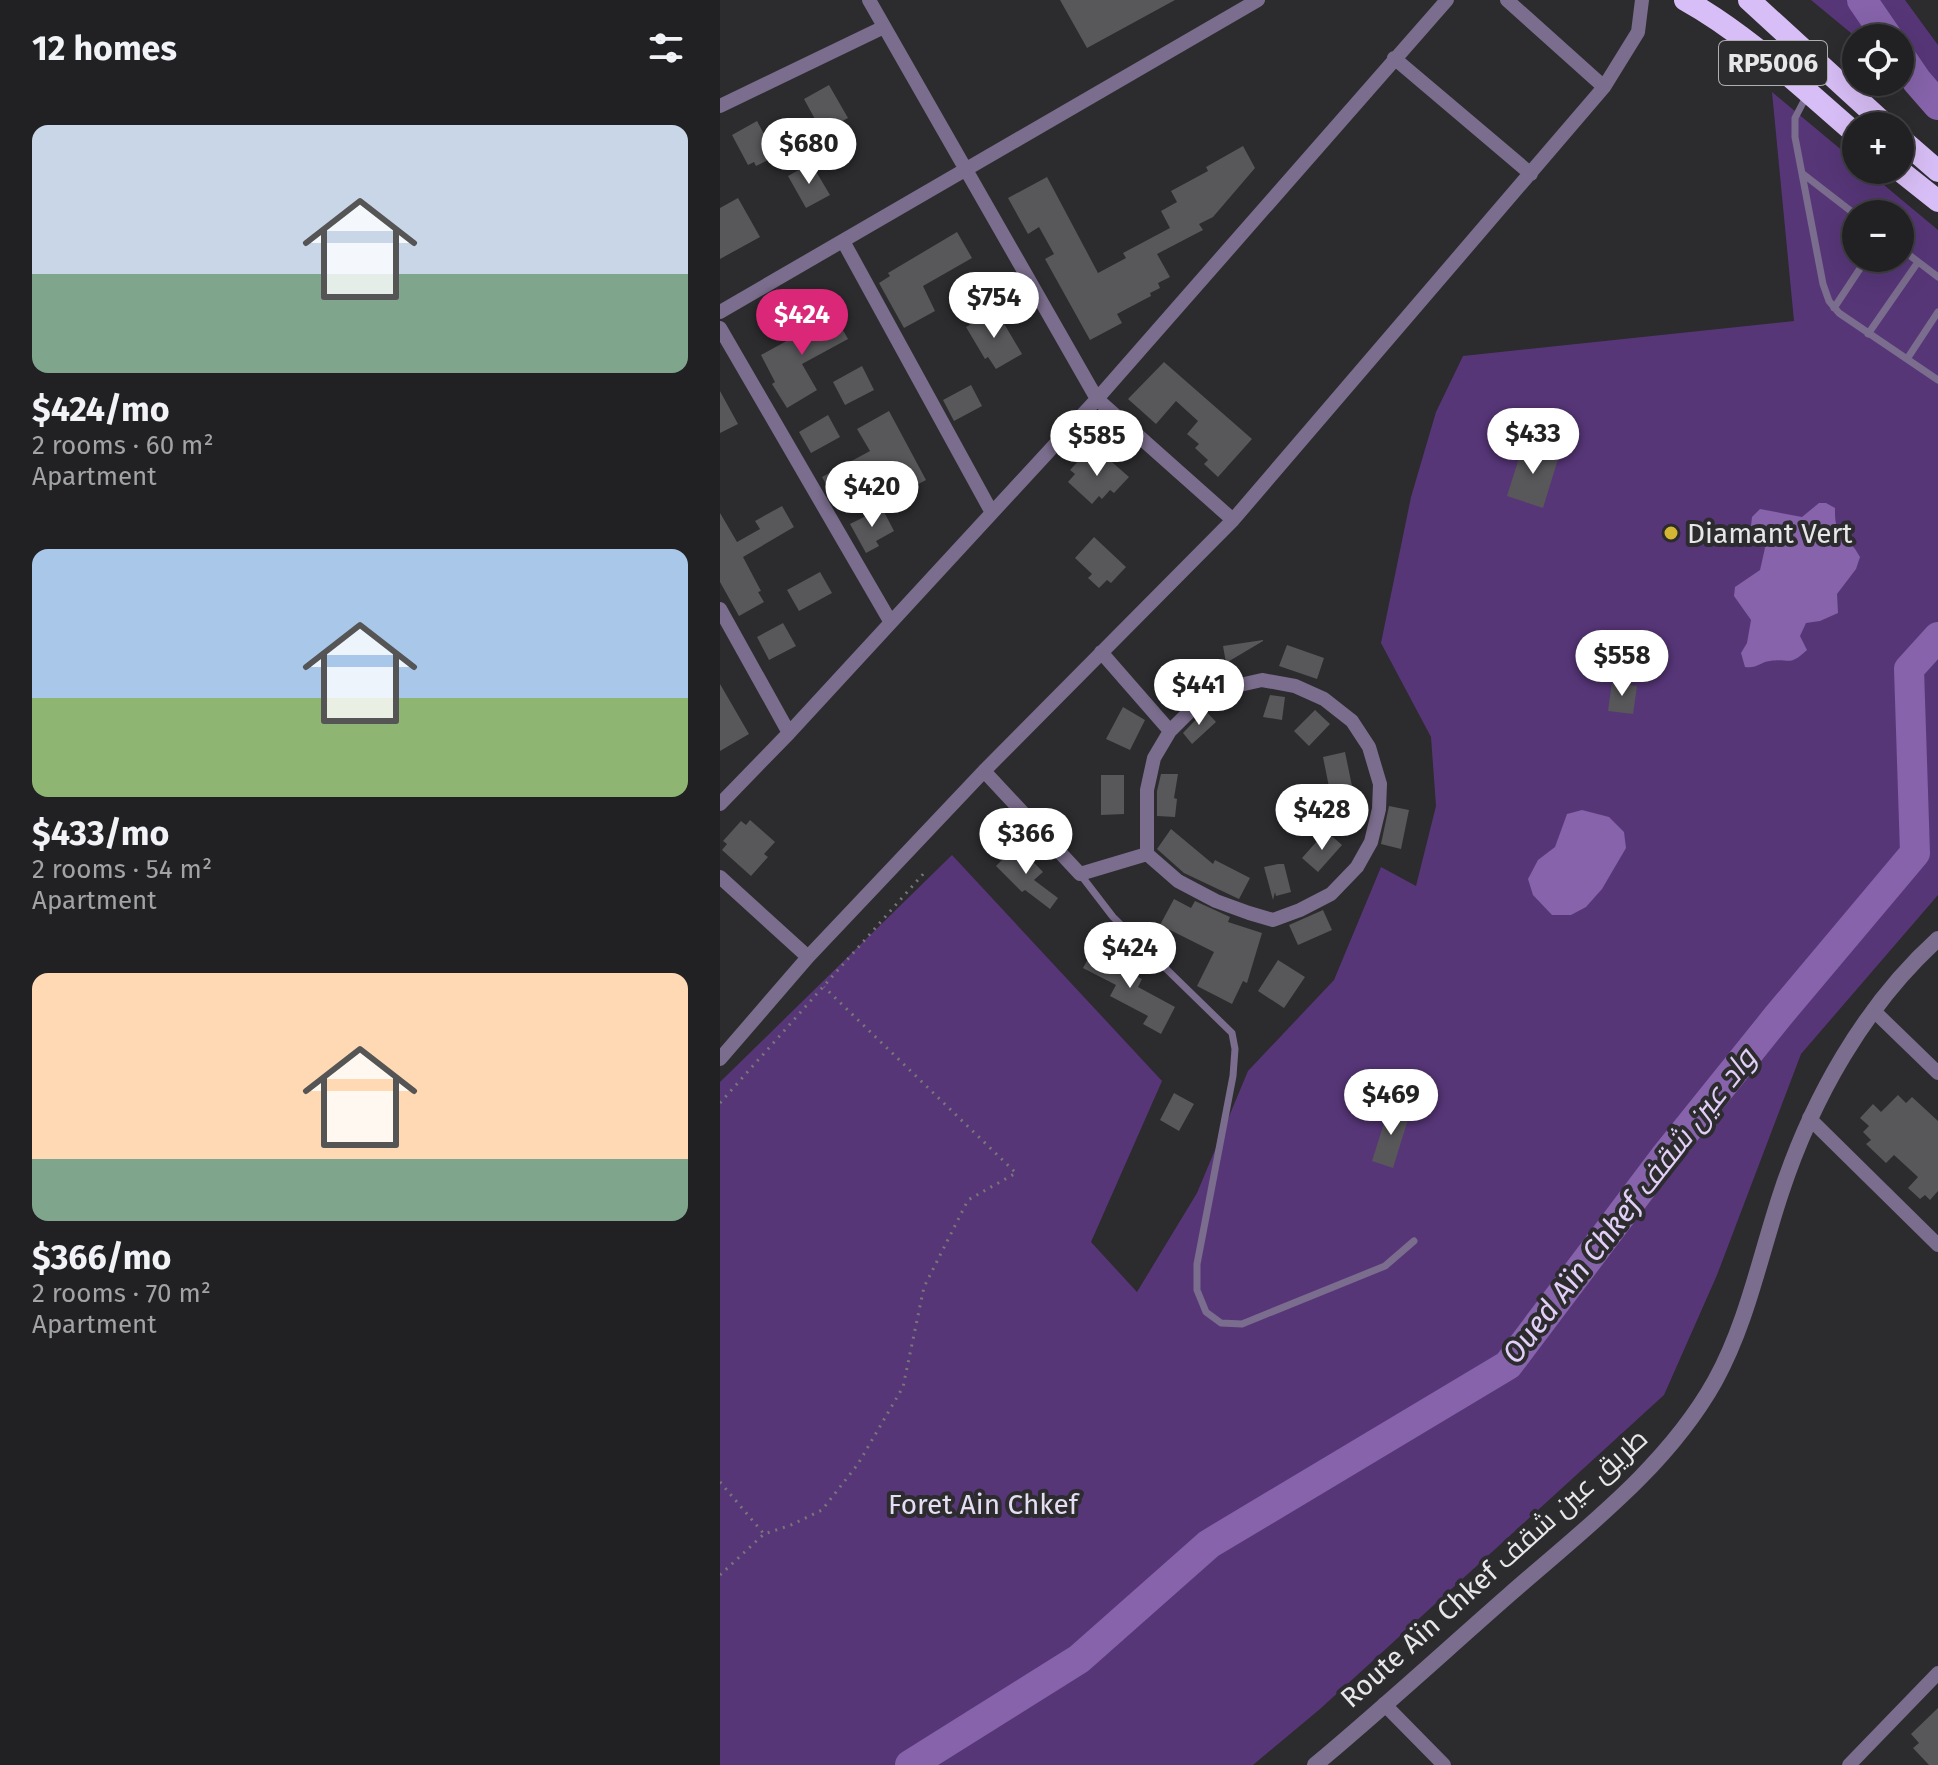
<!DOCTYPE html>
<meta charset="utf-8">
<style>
:root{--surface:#212022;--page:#29282a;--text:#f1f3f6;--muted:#a2a3a5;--line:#3e3e40;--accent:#db2777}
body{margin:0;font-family:"Fira Sans",Cairo,sans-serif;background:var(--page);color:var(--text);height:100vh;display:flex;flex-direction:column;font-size:30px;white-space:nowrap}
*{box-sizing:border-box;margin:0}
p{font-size:26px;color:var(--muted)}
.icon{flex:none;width:44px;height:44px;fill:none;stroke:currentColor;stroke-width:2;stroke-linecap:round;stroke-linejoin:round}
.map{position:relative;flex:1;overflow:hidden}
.side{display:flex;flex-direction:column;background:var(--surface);width:720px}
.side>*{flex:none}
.tools{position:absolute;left:1122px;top:24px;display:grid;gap:16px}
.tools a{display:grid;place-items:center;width:72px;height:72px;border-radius:50%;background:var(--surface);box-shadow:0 8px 32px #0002,0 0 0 2px var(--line);font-size:40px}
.price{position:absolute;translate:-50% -68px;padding:0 18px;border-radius:28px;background:#fff;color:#222;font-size:26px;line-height:52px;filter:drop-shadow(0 2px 4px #0008)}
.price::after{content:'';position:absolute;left:50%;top:48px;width:24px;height:18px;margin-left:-12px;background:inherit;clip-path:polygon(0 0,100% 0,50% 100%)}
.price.active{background:var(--accent);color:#fff}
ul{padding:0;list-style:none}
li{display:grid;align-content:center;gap:16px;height:424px;padding:0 32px}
li span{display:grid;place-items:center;height:248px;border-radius:16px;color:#555}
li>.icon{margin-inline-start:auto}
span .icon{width:144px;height:144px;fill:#fffc;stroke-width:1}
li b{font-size:34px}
h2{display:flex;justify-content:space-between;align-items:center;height:96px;padding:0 32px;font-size:34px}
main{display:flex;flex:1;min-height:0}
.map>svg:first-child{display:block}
.green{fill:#573678;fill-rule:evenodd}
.water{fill:#8663aa}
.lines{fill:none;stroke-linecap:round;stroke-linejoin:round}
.river{stroke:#8663aa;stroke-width:30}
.building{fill:#58575a}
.path{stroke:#777679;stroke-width:3;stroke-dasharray:2 6;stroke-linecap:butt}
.service{stroke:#7b6d8d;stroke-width:7}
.minor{stroke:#7b6d8d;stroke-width:14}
.tertiary{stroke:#7b6d8d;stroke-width:16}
.trunk{stroke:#d8bef6;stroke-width:22}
.poi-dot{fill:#d4b635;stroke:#2c2b2e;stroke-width:3}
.labels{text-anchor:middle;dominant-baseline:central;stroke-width:8;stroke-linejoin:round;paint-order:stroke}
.shield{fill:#2c2b2e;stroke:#afaeb0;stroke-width:2}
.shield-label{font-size:26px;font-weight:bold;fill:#e7e6e8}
.poi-label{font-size:28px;fill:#e7e6e8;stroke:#2c2b2e;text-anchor:start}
.park-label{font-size:28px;fill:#e5ddf1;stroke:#2c2b2e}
.street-label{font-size:28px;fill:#e7e6e8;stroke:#2c2b2e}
.water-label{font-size:30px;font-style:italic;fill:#e1cff7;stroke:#2c2b2e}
</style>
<main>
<section class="side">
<h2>12 homes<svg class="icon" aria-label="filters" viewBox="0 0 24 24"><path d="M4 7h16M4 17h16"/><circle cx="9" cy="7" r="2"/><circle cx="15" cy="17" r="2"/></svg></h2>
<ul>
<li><span style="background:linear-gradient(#c9d6e8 60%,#7fa58c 0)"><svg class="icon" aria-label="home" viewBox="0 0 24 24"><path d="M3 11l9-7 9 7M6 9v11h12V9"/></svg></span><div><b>$424/mo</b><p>2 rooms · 60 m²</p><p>Apartment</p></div></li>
<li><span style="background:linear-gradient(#a9c7e8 60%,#8fb573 0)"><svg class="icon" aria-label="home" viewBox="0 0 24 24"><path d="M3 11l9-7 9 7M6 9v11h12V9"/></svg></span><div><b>$433/mo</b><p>2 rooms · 54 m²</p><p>Apartment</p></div></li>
<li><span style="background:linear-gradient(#ffd9b3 75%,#7fa58c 0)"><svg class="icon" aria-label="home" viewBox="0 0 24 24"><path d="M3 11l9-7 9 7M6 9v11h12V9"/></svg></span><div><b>$366/mo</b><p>2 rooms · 70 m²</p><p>Apartment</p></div></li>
</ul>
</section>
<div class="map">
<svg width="1218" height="1765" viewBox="0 0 1218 1765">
<rect width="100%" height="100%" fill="#2c2b2e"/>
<path class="green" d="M 1091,0 L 1185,0 L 1218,45 L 1218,119 L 1180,76 L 1180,38 L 1137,38 Z
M 1052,92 L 1136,162 L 1136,170 L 1146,170 L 1218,230 L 1218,895 L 1081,1054 L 997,1275 L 944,1395 L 600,1709 L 533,1765 L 0,1765 L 0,1082 L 232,855 L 442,1081 L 371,1242 L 417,1292 L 477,1193 L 528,1071 L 614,980 L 661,867 L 696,886 L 716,806 L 711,737 L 661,643 L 691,497 L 716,412 L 743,356 L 1074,321 ZM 1136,214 L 1180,214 L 1180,258 L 1136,258 Z"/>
<path class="water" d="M 1099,503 L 1106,503 L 1115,508 C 1114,541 1127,532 1140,557 L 1136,569 L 1117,594 L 1118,613 L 1100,621 L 1086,623 L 1080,636 L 1087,650 C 1069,667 1070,658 1050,661 C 1040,662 1037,669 1025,667 L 1021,653 L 1027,643 L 1031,620 L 1014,596 L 1015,587 L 1040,570 L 1045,548 L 1031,526 L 1032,517 L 1040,509 L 1082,517 Z
M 862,810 L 889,817 L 904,832 L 906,848 L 882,889 L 866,907 L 851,915 L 832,915 L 813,895 L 808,879 L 818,860 L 835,847 L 847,814 Z"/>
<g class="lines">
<path class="river" d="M 1142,0 L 1168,38
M 1180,56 L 1197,81 L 1218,105
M 190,1765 L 359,1659 L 489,1544 L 788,1365 L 944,1158 L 1058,1016 L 1195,853 L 1189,669 L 1218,637"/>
</g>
<path class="building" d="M 340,0 L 455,0 L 367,48 Z
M 109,85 L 128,118 L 102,132 L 84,99 Z
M 37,121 L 56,156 L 36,166 L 34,162 L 28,165 L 12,135 Z
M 523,146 L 535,168 L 493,217 L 479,224 L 483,230 L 437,254 L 450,277 L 438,283 L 440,288 L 430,293 L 431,296 L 397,314 L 402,323 L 370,340 L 325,259 L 334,254 L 319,227 L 308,234 L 288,198 L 327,177 L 378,273 L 406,258 L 403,253 L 450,228 L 441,211 L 457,202 L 451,191 L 488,171 L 486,167 Z
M 91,163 L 110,195 L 86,208 L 68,176 Z
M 18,198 L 40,237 L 0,259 L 0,208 Z
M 237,232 L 252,258 L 203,286 L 215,311 L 184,328 L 159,283 L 170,276 L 168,273 Z
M 111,309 L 128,339 L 82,364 L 97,390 L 67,408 L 52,384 L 55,382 L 41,355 L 90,328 L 86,322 Z
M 276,310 L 302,354 L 276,369 L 268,357 L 265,359 L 246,327 Z
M 444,362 L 532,439 L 498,477 L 484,464 L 488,460 L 475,448 L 479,444 L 467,434 L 478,421 L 456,401 L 436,424 L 408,399 Z
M 142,366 L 154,390 L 125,405 L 113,382 Z
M 251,385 L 262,406 L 234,421 L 223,400 Z
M 0,391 L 18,424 L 0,433 Z
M 169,411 L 206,480 L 185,491 L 180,482 L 174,486 L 167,471 L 115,500 L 102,477 L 150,451 L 137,429 Z
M 108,415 L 120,437 L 91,453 L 79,432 Z
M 803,445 L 839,456 L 823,508 L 787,496 Z
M 384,455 L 409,477 L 394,493 L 390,490 L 382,499 L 379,496 L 372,504 L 348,482 L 355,474 L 350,470 L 363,456 L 374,466 Z
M 62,506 L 74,527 L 23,557 L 41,591 L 38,592 L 44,602 L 19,616 L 0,582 L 0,513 L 17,542 L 40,529 L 35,521 Z
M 162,508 L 174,531 L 156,541 L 159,546 L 146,553 L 130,524 Z
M 374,537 L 406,567 L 391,583 L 387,580 L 379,588 L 368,578 L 372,574 L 355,558 Z
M 100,572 L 112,593 L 79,611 L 67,590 Z
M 63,623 L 76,646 L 49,660 L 37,637 Z
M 543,640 L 543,641 L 506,663 L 503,646 Z
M 567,645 L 604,658 L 597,679 L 559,666 Z
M 892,682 L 917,686 L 913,714 L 888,711 Z
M 0,684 L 29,734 L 0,751 Z
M 550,695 L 565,697 L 562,720 L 543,717 Z
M 403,707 L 425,720 L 410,750 L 386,739 Z
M 485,710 L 496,722 L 472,744 L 463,733 Z
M 595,710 L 610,724 L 589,746 L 574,731 Z
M 625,752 L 632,786 L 610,792 L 603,757 Z
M 441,774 L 458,774 L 454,798 L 457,799 L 455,817 L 437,816 L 437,791 Z
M 381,775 L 404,775 L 404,814 L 381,815 Z
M 669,806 L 689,810 L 681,849 L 661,844 Z
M 30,820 L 55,842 L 44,854 L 48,857 L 31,876 L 2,850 L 7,844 L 3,841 L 21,821 L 26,825 Z
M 451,829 L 493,864 L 495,860 L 530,878 L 519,899 L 464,873 L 437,849 Z
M 606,831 L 622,845 L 598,872 L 582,858 Z
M 297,845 L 323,872 L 314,880 L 338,898 L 330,909 L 305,890 L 302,892 L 276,866 Z
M 558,864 L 564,864 L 571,892 L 556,896 L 555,892 L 553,900 L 544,867 Z
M 454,899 L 471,908 L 475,901 L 510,917 L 508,922 L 542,933 L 527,983 L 523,981 L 512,1004 L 477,986 L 494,952 L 440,925 Z
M 603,910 L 612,930 L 578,945 L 569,925 Z
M 378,941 L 389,947 L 383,958 L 422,979 L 418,987 L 455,1007 L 441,1034 L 423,1024 L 428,1016 L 390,996 L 396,985 L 363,968 Z
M 558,960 L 585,977 L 564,1008 L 538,991 Z
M 454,1093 L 474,1104 L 459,1131 L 440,1120 Z
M 1178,1095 L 1186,1103 L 1192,1097 L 1218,1121 L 1218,1191 L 1210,1200 L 1205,1195 L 1200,1199 L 1188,1188 L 1198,1177 L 1174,1155 L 1166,1163 L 1146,1144 L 1151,1140 L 1143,1132 L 1149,1126 L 1140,1118 L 1153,1104 L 1161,1112 Z
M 669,1107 L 690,1113 L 673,1168 L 652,1161 Z
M 1218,1708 L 1218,1765 L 1209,1765 L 1193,1748 L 1199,1743 L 1191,1734 Z"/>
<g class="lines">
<path class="path" d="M 0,1103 L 205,872
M 0,1482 L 44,1534 L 71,1525 L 102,1510 L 138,1464 L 183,1387 L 204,1287 L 248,1200 L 296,1173 L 104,987
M 0,1575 L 44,1534"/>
<path class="service" d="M 1087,95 L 1075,118 L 1075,137 L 1103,284 L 1109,301 L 1119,313 L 1218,380
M 1083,174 L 1136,215
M 1180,248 L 1218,277
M 1114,308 L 1147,258
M 1148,334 L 1198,262
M 1187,359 L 1218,312
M 360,874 L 393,917 L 512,1033 L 515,1049 L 513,1076 L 477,1264 L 477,1290 L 486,1312 L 501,1323 L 522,1324 L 665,1266 L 694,1241"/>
<path class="minor" d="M 149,0 L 377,399 L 513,520
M 787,0 L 884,87
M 674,58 L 811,174
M 0,106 L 164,27
M 123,241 L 271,511
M 0,312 L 538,0
M 0,328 L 170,621
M 0,609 L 69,733
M 381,652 L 450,731
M 264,771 L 360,874 L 427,854 L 458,881 L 496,901 L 529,913 L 553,920 L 580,910 L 611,894 L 637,867 L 651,842 L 659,809 L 660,784 L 649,747 L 632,721 L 604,699 L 575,686 L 542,680 L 489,692 L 450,731 L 434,758 L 427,790 L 427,854
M 0,804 L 69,733 L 377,399 L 727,0
M 0,877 L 88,957
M 1153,1010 L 1218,1073
M 0,1059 L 88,957 L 264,771 L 513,520 L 884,87 L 918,32 L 922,0
M 1089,1118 L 1218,1245
M 664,1704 L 724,1765
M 1129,1765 L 1218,1673"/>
<path class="tertiary" d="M 595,1765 C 661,1710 725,1651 790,1594 C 863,1530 947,1467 995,1381 C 1027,1323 1040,1256 1061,1193 C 1092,1099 1144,1006 1218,939"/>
<path class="trunk" d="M 965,0 C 1028,35 1081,87 1136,134
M 1029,0 L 1167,126
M 1180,138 L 1218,171
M 1179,170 L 1218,201"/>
</g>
<circle class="poi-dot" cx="951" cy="533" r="8"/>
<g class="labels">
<rect class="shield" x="999" y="41" width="108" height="44" rx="6"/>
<g class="shield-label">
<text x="1053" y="63">RP5006</text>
</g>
<g class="poi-label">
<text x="967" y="533">Diamant Vert</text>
</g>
<g class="park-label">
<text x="263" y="1504">Foret Ain Chkef</text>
</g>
<g class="street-label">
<text transform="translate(774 1568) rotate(-42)">Route Aïn Chkef طريق عين شقف</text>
</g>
<g class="water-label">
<text transform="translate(909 1206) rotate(-52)">Oued Aïn Chkef واد عين شقف</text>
</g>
</g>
</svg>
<div class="tools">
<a><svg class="icon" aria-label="locate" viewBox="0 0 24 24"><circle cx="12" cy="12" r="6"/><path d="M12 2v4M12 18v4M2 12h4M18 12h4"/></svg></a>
<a>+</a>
<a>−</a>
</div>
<b class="price" style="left:89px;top:186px">$680</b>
<b class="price" style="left:274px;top:340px">$754</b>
<b class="price active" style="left:82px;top:357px">$424</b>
<b class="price" style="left:813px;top:476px">$433</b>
<b class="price" style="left:377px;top:478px">$585</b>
<b class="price" style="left:152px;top:529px">$420</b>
<b class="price" style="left:902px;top:698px">$558</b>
<b class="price" style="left:479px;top:727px">$441</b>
<b class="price" style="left:602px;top:852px">$428</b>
<b class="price" style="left:306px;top:876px">$366</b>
<b class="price" style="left:410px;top:990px">$424</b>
<b class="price" style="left:671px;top:1137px">$469</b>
</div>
</main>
